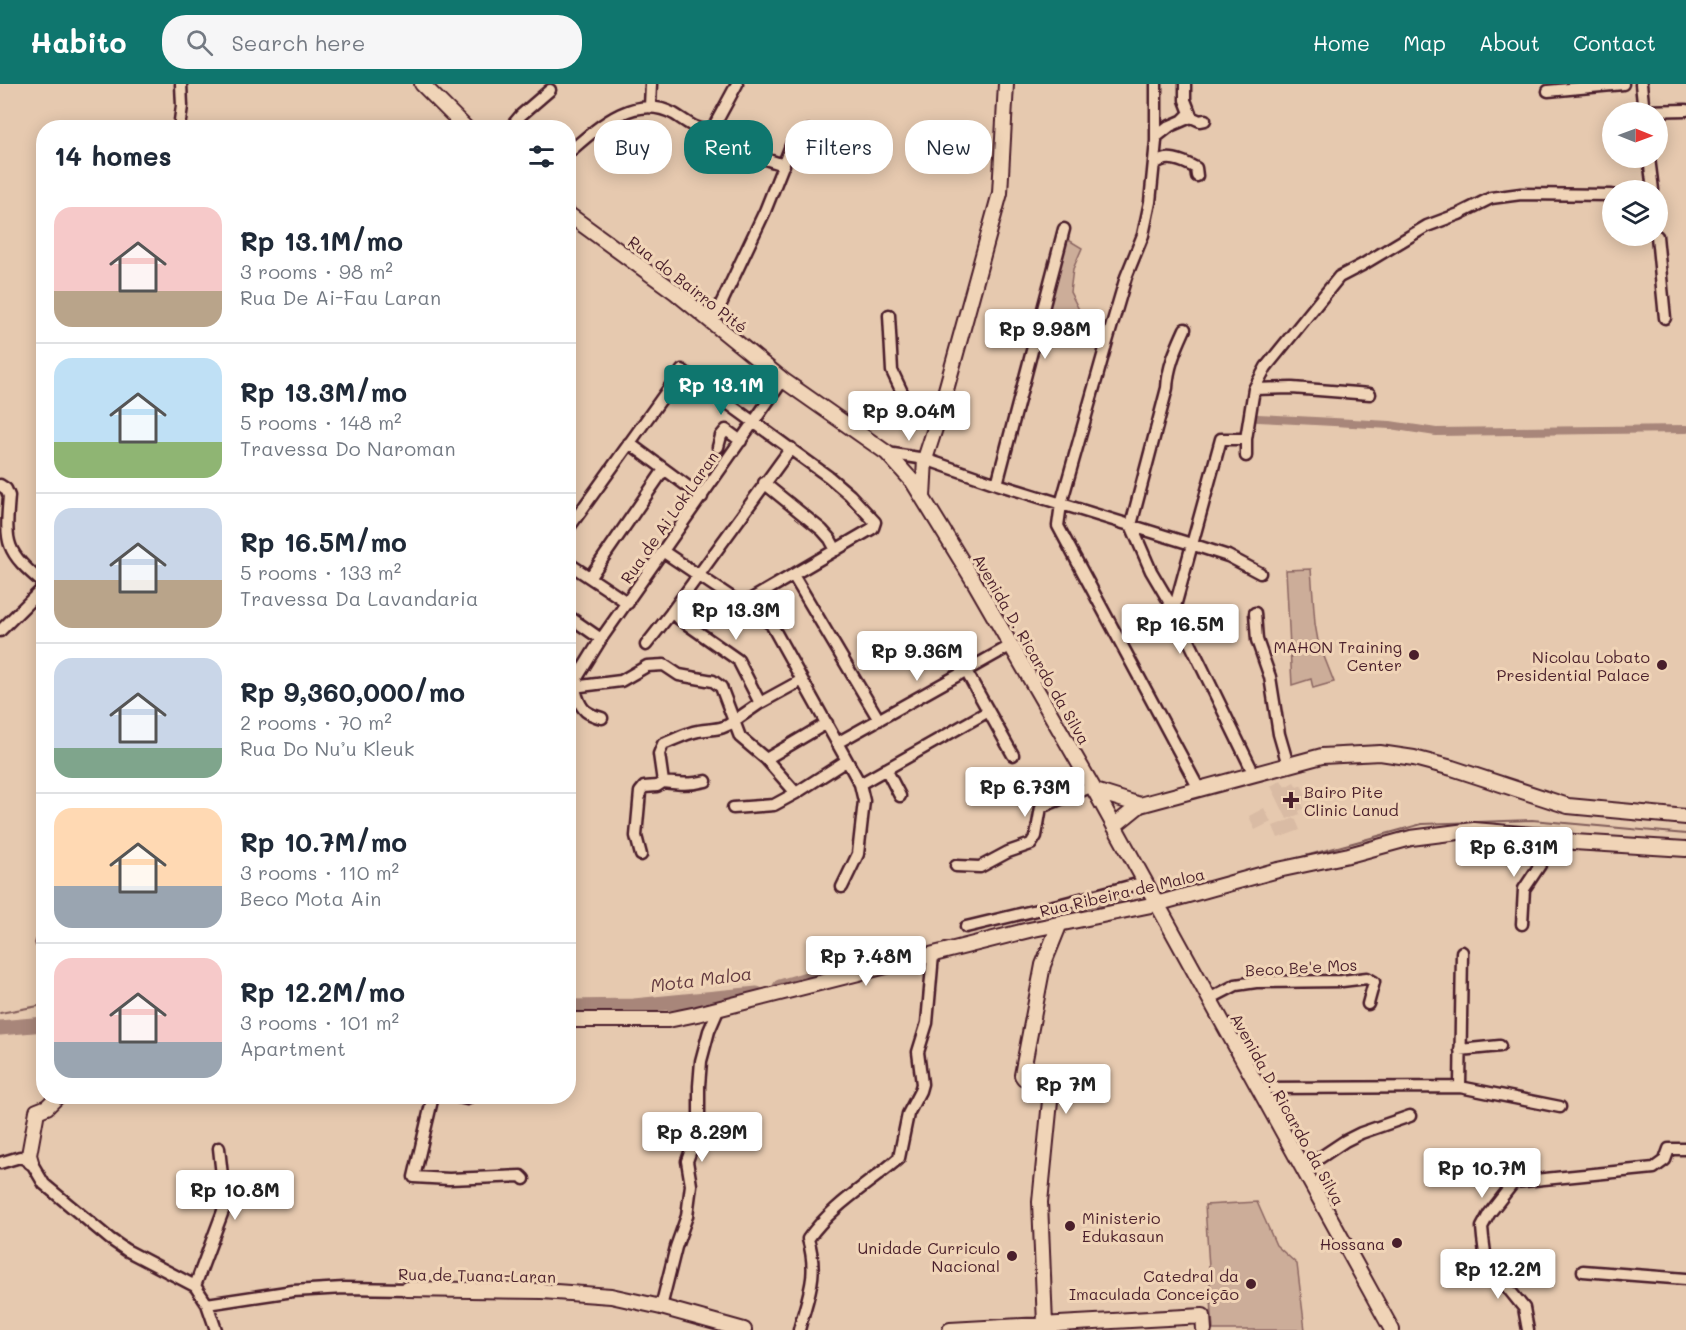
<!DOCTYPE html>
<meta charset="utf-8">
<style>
:root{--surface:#fff;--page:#f6f6f7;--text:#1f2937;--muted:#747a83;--line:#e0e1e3;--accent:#0f766e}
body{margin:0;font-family:Mali,sans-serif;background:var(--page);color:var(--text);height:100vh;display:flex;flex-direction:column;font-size:22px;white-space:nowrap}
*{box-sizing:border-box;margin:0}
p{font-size:20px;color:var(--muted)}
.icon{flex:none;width:33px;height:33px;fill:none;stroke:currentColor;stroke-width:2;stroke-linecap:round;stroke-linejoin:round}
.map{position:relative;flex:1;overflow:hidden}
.details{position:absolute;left:36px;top:36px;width:540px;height:984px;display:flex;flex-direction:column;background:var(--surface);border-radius:24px;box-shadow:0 3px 15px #0003}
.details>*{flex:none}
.banner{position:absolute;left:594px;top:36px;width:570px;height:54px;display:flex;gap:12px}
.needle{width:39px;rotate:91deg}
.fabs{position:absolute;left:1602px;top:18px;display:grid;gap:12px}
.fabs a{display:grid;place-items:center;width:66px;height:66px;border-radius:50%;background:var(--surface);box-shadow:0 3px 15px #0003;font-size:30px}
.price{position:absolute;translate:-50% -51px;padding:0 14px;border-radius:6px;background:#fff;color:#222;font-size:20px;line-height:39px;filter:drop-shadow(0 2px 3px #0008)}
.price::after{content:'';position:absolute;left:50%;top:36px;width:18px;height:14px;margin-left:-9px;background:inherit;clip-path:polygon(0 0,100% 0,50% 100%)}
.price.active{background:var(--accent);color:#fff}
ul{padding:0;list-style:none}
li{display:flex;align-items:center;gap:18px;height:150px;padding:0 18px}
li+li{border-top:2px solid var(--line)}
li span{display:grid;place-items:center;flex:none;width:168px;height:120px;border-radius:18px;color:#555}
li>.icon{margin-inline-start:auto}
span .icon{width:72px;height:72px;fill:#fffc;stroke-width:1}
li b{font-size:26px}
h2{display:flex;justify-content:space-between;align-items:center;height:72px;padding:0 18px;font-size:26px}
.chip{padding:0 21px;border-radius:24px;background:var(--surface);box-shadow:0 3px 15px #0003;font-size:21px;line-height:54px}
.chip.active{background:var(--accent);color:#fff}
header{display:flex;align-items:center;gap:36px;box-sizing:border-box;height:84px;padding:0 30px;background:var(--accent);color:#fff}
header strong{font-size:28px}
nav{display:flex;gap:33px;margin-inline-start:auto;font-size:21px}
.search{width:420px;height:54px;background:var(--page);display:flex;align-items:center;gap:15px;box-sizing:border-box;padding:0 21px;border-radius:24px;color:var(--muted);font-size:22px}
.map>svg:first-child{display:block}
.built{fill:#d9bba4}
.green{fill:#ccad99;stroke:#8b6662;stroke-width:1.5}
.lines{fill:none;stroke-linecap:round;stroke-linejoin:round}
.stream{stroke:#825d5a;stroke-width:2}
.canal{stroke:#a8867a;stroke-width:8}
.river{stroke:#a8867a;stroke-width:15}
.street-casing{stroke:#4a1f2b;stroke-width:15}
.secondary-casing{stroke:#4a1f2b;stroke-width:18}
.street{stroke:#f0d4b7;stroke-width:10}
.secondary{stroke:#f0d4b7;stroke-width:14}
.poi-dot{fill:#4a1f2b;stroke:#f0d4b7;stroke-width:2}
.labels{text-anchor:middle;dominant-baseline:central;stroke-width:6;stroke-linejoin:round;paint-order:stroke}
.street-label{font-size:16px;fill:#4a1f2b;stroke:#f0d4b7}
.poi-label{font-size:16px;fill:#4a1f2b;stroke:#f0d4b7;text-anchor:end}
.water-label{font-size:18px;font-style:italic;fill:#62393f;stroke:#f0d4b7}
</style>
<header>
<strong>Habito</strong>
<div class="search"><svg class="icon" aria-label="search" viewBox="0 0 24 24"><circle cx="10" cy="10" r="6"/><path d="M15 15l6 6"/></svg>Search here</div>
<nav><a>Home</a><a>Map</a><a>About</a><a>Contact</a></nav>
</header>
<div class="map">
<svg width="1686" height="1246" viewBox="0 0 1686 1246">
<rect width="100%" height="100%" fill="#e6c9af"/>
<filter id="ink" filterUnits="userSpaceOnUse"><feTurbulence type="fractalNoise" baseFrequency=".0167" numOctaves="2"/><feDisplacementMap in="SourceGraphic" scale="12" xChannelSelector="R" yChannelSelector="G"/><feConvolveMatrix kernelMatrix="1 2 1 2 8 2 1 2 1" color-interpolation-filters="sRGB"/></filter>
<g filter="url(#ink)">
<path class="built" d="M 1281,696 L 1285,703 L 1294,698 L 1297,703 L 1301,701 L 1308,714 L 1301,718 L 1304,724 L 1299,727 L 1300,730 L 1287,735 L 1271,702 Z
M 1264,724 L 1271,738 L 1255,746 L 1249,732 Z
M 1295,734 L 1300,746 L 1278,754 L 1273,742 Z"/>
<path class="green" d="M 1067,155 L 1082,164 L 1073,185 L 1070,208 L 1090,247 L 1047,231 Z
M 1311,485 L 1315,540 L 1318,557 L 1334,598 L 1313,604 L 1311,595 L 1292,601 L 1286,486 Z
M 1257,1118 L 1276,1161 L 1297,1180 L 1305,1246 L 1213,1246 L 1205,1121 Z"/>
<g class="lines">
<path class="stream" d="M 1276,780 L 1422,740 L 1532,736 L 1686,750
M 1158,811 L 1262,783
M 1123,820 L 1149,813
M 568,927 L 701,923
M 0,929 L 44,921"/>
<path class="canal" d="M 1258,334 L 1390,341 L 1436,348 L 1686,345"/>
<path class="river" d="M 1074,831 L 1125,818
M 780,903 L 851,882 L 899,873
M 568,923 L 634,922 L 757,910
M 0,944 L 44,940"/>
<defs>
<path id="street" d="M 1156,0 L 1156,57 L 1150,118 L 1143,151 L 1126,193 L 1106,261 L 1061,420 L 1058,442 L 1199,705
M 1641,0 L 1644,28
M 1548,7 L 1623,0
M 650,23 L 651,0
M 1644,27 L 1686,26
M 1183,36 L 1190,29 L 1185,16 L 1185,0
M 179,44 L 182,22 L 181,0
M 510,44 L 521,31 L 550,6
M 712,46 L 746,69 L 784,81
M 1156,53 L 1170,42 L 1191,33 L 1200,37 L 1205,36
M 568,69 C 597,44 634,8 674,30 C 686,37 697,48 712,46 L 737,0
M 1649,74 L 1653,106
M 1154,81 C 1166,69 1183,77 1196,84 L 1197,92
M 1657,152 L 1665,234
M 889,231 L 892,287 L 909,323 L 938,335
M 712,239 L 765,127 L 792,59 L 808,47
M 1185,245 C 1176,265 1168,282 1167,304 L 1131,441 L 1151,487 L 1174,526 L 1254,690
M 1254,305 L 1292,304 L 1370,310
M 629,359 L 702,413
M 718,363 L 721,352 L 726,346 L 741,357
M 791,364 L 671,529 L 738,576 L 760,619 L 802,596
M 887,369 L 925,375 L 997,400 L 1191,460 L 1228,472 L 1260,489
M 1246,372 L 1246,355
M 764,399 L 822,446 L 830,455 L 836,466
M 997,400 L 1064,145
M 0,401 L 6,405 L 9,412 C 5,461 5,467 44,500
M 568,445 L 682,286 L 829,393 L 850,411 L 875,438 L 873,444 L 868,447 L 743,520
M 664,468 L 771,540 L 860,700 L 864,717 L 858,770 L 842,803
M 568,479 L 628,519
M 793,491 L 879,636
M 590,493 L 663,387
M 1174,526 L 1221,355 L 1246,355 L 1254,305 L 1266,283 L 1339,193 L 1362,181 L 1427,142 L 1459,130 L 1491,114 L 1521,110 L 1612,111
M 1255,529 L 1257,556 L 1270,593 L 1279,650 L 1288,681
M 568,532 L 601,555
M 0,547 L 44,503
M 646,561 L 671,529
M 966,587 L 1013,671
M 568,594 L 575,597 L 601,555 L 783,296
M 575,597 L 581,602 L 621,597 L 647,582 L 664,581 L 679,591 L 713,597 L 721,603 L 734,637 C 722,647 713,644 698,647 C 686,649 674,656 663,660 L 659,670 L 663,698 C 678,700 691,701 706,697
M 575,597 C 574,603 575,606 577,612 C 582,627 587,630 602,634
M 760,619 L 734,637 L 740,653 L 766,675 L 796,709 L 846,677
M 837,659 L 1010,562
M 766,675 L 827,639
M 886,685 L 900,712
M 860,700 L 987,628
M 733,724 L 774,721 L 796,709
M 641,771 L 636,752 L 640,708 L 644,703 L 657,702 L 663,698
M 956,782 L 980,783 L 1008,768 L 1031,760 L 1036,752 L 1041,723 L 1093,702
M 1522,840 L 1524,805 L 1540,781 L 1544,752
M 966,843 L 1062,820 L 1145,798
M 42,859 L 44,859
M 1209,915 L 1236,901 L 1256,898 L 1342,897 L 1367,894 L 1374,898 L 1368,920
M 1460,966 L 1500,962
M 1460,1003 L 1462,868
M 1259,1004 L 1460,1003 L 1560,1023
M 433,1012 L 414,1093 L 449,1095 L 521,1092 L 524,1095
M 454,1012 L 467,1015
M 0,1079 L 20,1073 L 31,1078 L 44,1100 L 110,1155 L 126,1166 L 195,1202 L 207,1220 L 216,1246
M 1303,1085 L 1345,1057 L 1361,1049 L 1410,1032
M 1583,1187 L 1686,1195
M 195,1202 L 223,1127 L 224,1110 L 219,1064
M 207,1220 L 293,1207 L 344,1204 L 407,1205
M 661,1223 L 676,1163 L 687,1132 L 691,1101 L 687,1077 L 699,1044 L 699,1002 L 701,977 L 709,947 L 719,924
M 799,1246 C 808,1211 819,1192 808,1155 C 832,1121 868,1101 899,1074 L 908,1030 L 920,1007 L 922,1000 L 918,968 L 927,939 L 933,871
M 1528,1246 L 1524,1224 L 1486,1177 L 1483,1154 L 1482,1143 L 1489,1130 L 1514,1098 L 1654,1084 L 1665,1076 L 1669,1065 L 1686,1065"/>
<path id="secondary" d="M 422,0 L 466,44
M 568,130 L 675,208 L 783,296 L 887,369 L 913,398 L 975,499 L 1095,707 L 1392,1246
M 923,413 L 925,375 L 938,335 L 1000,109 L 1006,0
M 1095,707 L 1140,721 L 1322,672 L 1380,669 L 1414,674 L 1452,684 L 1568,722 L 1686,733
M 1114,742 L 1140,721
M 568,936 L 668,936 L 697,930 L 1029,846 L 1156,820 L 1278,786 L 1349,771 L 1411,754 L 1474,746 L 1544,752 L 1574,758 L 1686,765
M 31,1078 L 29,1071 L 37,1027 L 47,1023 L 58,1012
M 407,1205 L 542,1207 L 611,1212 L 661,1223 L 744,1246
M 1045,1240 L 1040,1118 L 1051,1007 L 1050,1000 L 1024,994 L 1022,991 L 1043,881 L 1060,839
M 950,1246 L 1203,1232 L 1204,1246"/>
</defs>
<use href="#street" class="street-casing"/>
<use href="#secondary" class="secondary-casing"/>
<use href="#street" class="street"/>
<use href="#secondary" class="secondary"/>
</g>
</g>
<g class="poi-dot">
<circle cx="1414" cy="571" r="6"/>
<circle cx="1662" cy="581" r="6"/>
<path d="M1288 707h6v6h6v6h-6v6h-6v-6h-6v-6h6z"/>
<circle cx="1070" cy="1142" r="6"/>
<circle cx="1397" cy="1159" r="6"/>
<circle cx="1012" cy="1172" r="6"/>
<circle cx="1251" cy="1200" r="6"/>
</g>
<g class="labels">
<g class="street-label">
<text transform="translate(688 200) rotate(38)">Rua do Bairro Pité</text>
<text transform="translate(669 433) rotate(-55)">Rua de Ai Lok Laran</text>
<text transform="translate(1032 565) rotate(60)">Avenida D. Ricardo da Silva</text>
<text transform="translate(1122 808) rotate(-13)">Rua Ribeira de Maloa</text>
<text transform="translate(1301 883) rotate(-3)">Beco Be'e Mos</text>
<text transform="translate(1288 1025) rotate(61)">Avenida D. Ricardo da Silva</text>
<text transform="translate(477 1191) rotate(1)">Rua de Tuana-Laran</text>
</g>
<g class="poi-label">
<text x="1402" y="562">MAHON Training<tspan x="1402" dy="18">Center</tspan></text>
<text x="1650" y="572">Nicolau Lobato<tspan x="1650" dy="18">Presidential Palace</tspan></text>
<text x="1304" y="707" text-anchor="start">Bairo Pite<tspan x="1304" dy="18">Clinic Lanud</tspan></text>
<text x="1082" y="1133" text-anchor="start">Ministerio<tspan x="1082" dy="18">Edukasaun</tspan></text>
<text x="1385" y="1159">Hossana</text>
<text x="1000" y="1163">Unidade Curriculo<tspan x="1000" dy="18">Nacional</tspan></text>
<text x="1239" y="1191">Catedral da<tspan x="1239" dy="18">Imaculada Conceição</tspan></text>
</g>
<g class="water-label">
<text transform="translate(701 895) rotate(-7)">Mota Maloa</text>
</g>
</g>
</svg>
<div class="fabs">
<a><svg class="needle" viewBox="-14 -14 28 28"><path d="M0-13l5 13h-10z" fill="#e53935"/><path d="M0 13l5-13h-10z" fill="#747a83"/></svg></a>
<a><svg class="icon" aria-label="layers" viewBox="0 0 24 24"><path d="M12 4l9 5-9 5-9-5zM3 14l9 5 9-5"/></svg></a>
</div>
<b class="price" style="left:1045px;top:276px">Rp 9.98M</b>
<b class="price active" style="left:721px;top:332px">Rp 13.1M</b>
<b class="price" style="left:909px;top:358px">Rp 9.04M</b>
<b class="price" style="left:736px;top:557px">Rp 13.3M</b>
<b class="price" style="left:1180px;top:571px">Rp 16.5M</b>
<b class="price" style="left:917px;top:598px">Rp 9.36M</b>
<b class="price" style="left:1025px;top:734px">Rp 6.73M</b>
<b class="price" style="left:1514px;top:794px">Rp 6.31M</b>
<b class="price" style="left:866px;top:903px">Rp 7.48M</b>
<b class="price" style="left:1066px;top:1031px">Rp 7M</b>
<b class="price" style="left:702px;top:1079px">Rp 8.29M</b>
<b class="price" style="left:1482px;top:1115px">Rp 10.7M</b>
<b class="price" style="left:235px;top:1137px">Rp 10.8M</b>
<b class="price" style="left:1498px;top:1216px">Rp 12.2M</b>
<div class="banner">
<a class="chip">Buy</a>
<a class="chip active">Rent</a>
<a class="chip">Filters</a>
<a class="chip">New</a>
</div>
<section class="details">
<h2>14 homes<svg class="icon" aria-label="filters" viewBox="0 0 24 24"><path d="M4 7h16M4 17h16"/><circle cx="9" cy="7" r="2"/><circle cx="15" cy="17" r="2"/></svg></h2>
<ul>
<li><span style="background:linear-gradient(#f6c9c9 70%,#b9a48a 0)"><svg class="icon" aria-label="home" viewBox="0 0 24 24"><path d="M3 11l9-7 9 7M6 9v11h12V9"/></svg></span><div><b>Rp 13.1M/mo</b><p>3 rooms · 98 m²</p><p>Rua De Ai-Fau Laran</p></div></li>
<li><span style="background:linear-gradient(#bfe0f5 70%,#8fb573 0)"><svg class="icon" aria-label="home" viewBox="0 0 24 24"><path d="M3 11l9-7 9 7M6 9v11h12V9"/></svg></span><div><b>Rp 13.3M/mo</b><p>5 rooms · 148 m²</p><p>Travessa Do Naroman</p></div></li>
<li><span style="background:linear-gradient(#c9d6e8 60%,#b9a48a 0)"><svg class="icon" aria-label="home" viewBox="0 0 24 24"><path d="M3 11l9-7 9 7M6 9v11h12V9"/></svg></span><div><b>Rp 16.5M/mo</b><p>5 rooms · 133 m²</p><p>Travessa Da Lavandaria</p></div></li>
<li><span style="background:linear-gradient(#c9d6e8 75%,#7fa58c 0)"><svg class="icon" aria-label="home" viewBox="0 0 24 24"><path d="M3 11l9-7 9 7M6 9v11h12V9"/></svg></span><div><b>Rp 9,360,000/mo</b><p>2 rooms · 70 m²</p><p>Rua Do Nu’u Kleuk</p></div></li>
<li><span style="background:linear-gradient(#ffd9b3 65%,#9aa5b1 0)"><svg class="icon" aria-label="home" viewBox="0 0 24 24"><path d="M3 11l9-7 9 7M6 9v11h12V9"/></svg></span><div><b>Rp 10.7M/mo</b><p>3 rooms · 110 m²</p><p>Beco Mota Ain</p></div></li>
<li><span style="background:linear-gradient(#f6c9c9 70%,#9aa5b1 0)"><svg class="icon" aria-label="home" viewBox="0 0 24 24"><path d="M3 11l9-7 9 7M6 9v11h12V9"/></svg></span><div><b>Rp 12.2M/mo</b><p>3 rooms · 101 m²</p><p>Apartment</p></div></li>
</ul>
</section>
</div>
